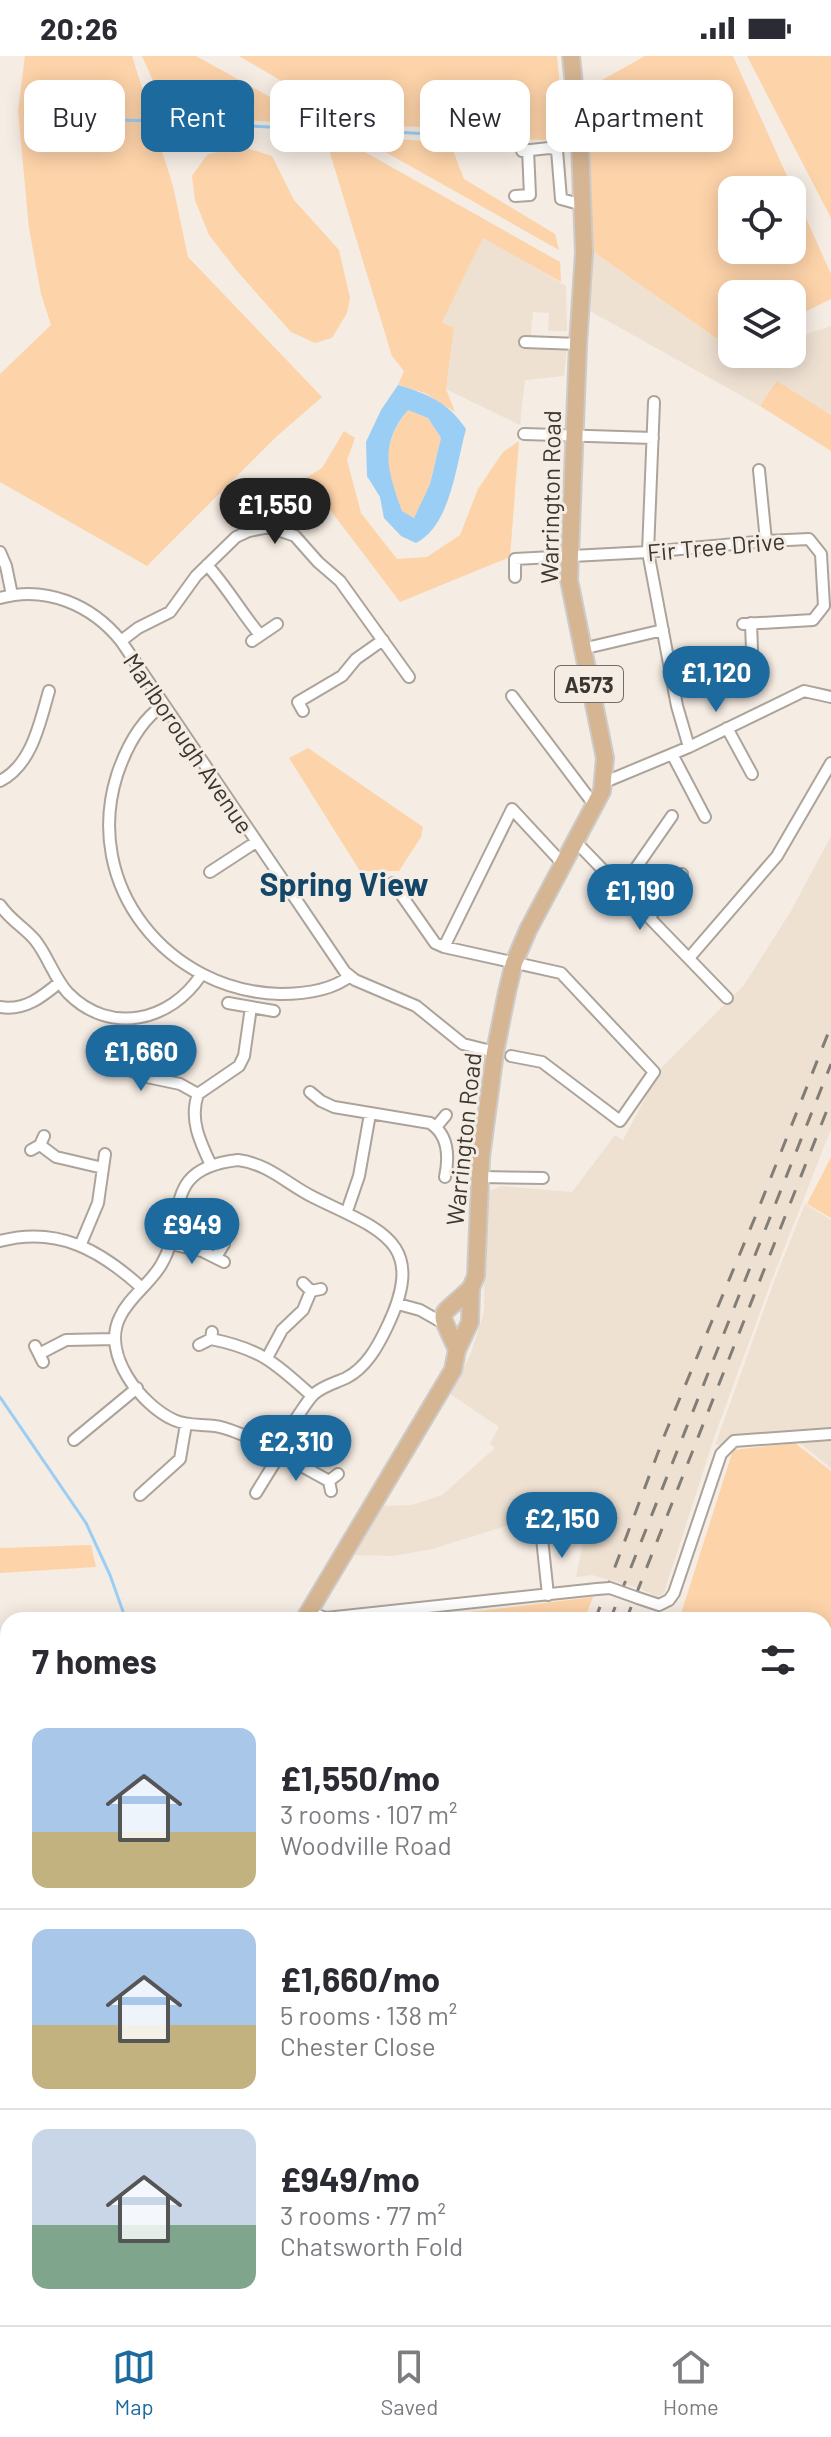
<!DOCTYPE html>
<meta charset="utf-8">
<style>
:root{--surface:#fff;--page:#f7f7f7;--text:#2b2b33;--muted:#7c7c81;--line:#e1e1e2;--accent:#1d6b9e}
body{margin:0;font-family:Barlow,sans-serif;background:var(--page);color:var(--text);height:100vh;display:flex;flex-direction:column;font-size:30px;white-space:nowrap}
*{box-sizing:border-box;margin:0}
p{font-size:26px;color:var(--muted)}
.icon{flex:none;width:44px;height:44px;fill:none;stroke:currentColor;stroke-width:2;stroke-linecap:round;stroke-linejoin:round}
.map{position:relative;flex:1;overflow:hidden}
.drawer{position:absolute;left:0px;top:1556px;width:832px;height:714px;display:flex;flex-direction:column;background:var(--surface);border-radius:24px 24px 0 0;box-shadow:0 4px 20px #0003}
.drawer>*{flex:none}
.guide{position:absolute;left:24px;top:24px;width:784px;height:72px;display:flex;gap:16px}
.tools{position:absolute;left:718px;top:120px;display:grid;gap:16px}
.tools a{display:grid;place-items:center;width:88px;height:88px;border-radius:16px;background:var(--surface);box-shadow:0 4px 20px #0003;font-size:40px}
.price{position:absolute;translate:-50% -68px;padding:0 18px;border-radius:28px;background:var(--accent);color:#fff;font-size:26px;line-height:52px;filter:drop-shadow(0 2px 4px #0008)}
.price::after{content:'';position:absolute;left:50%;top:48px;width:24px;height:18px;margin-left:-12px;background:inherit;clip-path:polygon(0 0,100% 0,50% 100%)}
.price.on{background:#222;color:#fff}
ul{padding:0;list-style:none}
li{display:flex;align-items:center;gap:24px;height:200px;padding:0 32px}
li+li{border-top:2px solid var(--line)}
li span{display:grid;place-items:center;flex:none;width:224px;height:160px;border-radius:16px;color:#555}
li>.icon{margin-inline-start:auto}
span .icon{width:96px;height:96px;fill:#fffc;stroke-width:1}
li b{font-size:34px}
h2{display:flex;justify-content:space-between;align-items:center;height:96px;padding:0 32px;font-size:34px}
.pill{padding:0 28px;border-radius:16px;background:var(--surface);box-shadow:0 4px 20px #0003;font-size:28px;line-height:72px}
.pill.on{background:var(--accent);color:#fff}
.status{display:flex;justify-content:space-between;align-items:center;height:56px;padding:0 40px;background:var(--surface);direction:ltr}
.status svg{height:22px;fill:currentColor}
.tab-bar{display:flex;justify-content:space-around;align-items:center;height:112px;border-top:2px solid var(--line);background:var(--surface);font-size:22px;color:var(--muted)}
.tab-bar a{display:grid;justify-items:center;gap:4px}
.tab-bar .on{color:var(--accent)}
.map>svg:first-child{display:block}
.built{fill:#efe1d2}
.green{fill:#fdd3a9;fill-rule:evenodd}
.water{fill:#9bcef5;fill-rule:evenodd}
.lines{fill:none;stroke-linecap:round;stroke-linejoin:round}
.stream{stroke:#9bcef5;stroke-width:3}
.minor-casing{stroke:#aca49b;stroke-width:14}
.primary-casing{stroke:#cccbca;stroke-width:20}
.minor{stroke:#fff;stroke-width:10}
.primary{stroke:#d6b592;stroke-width:16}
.rail{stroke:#827d77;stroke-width:3;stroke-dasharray:14 14;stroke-linecap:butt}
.minor-bridge-casing{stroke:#aca49b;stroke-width:14;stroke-linecap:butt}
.minor-bridge{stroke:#fff;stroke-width:10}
.labels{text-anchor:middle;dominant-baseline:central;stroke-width:6;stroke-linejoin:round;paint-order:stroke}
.shield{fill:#f5ece3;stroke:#726d68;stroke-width:2}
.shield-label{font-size:22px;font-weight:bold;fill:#3a3733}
.street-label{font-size:24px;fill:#3a3733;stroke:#f5ece3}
.district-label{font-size:32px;font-weight:bold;fill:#12476a;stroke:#f5ece3}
</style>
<div class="status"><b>20:26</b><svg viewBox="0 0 49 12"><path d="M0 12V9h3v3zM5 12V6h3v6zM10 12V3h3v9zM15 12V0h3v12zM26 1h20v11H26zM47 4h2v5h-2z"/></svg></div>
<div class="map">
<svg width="831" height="2269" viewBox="0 0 831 2269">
<rect width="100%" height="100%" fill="#f5ece3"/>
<path class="built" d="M 483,181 L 566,230 L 567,275 L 548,275 L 549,257 L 533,256 L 530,286 L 567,290 L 564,320 L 525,324 L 520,369 L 446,333 L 454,272 L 442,266 Z
M 591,194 L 716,282 L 732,285 L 732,298 L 792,298 L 792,283 L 831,270 L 831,359 L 778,326 L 760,350 L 588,254 Z
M 831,780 L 831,1073 L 771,1226 L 715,1379 L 664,1537 L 657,1541 L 641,1533 L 592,1519 L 576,1521 L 592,1443 L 432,1493 L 393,1500 L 354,1499 L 380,1450 L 412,1449 L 442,1439 L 495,1392 L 490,1388 L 499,1371 L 450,1338 L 470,1299 L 484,1257 L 485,1137 L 501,1130 L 572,1136 L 615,1079 L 623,1084 L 662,1011 L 744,929 L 791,855 Z
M 805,1148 L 831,1164 L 831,1412 L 797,1385 L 715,1389 L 775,1223 Z"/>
<path class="green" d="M 25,0 L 132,0 L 173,130 L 188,201 L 322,341 L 276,381 L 147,510 L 0,426 L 0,318 L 51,269 L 41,238 L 29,172 L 18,55 Z
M 142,0 L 196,0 L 299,57 L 307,68 L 168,59 Z
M 239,0 L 557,0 L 565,85 L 460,80 L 447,71 L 344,70 L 285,27 Z
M 645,0 L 733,0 L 831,218 L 831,243 L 792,262 L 792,238 L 732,238 L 732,285 L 716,282 L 591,194 L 584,34 ZM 732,134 L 792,134 L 792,194 L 732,194 Z
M 747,0 L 831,0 L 831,162 Z
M 357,80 L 450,87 L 464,123 L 555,178 L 559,194 Z
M 340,82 L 560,206 L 561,226 L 483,182 L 442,266 L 454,272 L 446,333 L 455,356 L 425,337 L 398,329 L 404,315 L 392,300 L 326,84 Z
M 237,89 L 272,100 L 294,144 L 339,194 L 350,242 L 347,257 L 332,282 L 315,287 L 291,276 L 237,215 L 209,179 L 195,144 L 192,120 L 207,99 Z
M 777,325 L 831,359 L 831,395 L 760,350 Z
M 408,354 L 428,362 L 441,382 L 430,428 L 414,462 L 402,455 C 387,412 378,394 408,354 Z
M 344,375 L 355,382 L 347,404 L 361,457 L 397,503 L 427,501 L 460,479 L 478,433 L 503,396 L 519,385 L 510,501 L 400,546 L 306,422 L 322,412 Z
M 308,692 L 423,771 L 421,781 L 399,815 L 360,815 L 289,702 Z
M 831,1101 L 831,1162 L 807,1148 Z
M 795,1387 L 831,1415 L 831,2256 L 824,2250 L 824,1564 L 679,1564 L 733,1394 Z
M 91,1489 L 96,1511 L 0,1517 L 0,1492 Z
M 593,1541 L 584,1564 L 405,1564 Z
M 520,2262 L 777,2262 L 787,2269 L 525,2269 Z"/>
<path class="water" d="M 398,329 C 428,338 448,346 466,373 C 456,409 451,469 416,487 L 401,480 L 384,462 L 380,441 L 367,420 L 366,386 L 381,354 ZM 408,354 L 428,362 L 441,382 L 430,428 L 414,462 L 402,455 C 388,415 378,390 408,354 Z"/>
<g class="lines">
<path class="stream" d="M 81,63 L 157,65
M 174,66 L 306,73
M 328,76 L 374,75 L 449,79
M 0,1341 L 86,1467 L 110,1519 L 126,1564
M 824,1939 L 831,1944"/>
<defs>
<path id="minor" d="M 522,95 L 549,92 L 557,94 L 561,143 L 583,149
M 515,140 L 530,139 L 528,94
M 525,286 L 578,288
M 654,346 L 648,496 L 677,650 L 689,691
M 524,378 L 653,382
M 759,414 L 766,485
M 269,471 L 278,441
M 0,496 L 6,510 L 12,539
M 207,509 C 227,531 241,556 260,579
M 515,521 L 515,503 L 648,496 L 766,485 L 809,483 L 821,498 L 824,550 L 813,564 L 743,568
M 0,542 C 46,529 92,549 121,585 L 345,916 L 355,924 L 416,950 L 463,988 L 495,996
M 751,567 L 752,594
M 121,585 L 138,572 L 170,556 L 196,520 L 236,481 L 249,475 L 269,471 L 295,480 L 318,506 L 340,525 L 409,621
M 252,585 L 277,568
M 582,593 L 663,574
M 512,640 L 595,750
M 163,649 C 139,666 126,692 117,719 C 82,830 168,935 280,938 C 303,938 331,935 350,920
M 303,655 L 298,646 L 342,620 L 356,603 L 383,584
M 727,672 L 752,718
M 672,698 L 705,761
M 0,725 C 32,709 40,666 49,635
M 605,726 L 689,691 L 804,635 L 831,641
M 576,786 L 727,942
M 210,816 L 256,786
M 393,827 L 435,887 L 444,891 L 561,917 L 654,1016 L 620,1065 L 542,1006 L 511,1000
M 622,832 L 672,760
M 0,849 C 10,864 24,871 35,884 C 48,900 54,922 68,937 C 110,980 171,965 201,919
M 650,861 L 682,818
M 444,891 L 512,753 L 564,809
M 689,902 L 777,800 L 831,707
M 228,947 L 274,955
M 0,951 C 25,955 42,941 60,926
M 100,1002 L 147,1021 L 180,1028 L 198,1038
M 310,1036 L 321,1045 L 334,1051 L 430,1067 C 449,1079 449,1102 445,1121
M 198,1038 L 239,1010 L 244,1000 L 251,951
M 198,1038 C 189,1063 200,1086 211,1109
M 436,1071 L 446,1059
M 40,1089 L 56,1101 L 103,1112
M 31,1094 L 40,1089 L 44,1080
M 238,1104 C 269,1108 287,1128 313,1141 C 379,1174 429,1184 387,1271 C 378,1290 366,1312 346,1322 C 335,1327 323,1330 314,1338 C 300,1352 294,1375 273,1382 C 255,1389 234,1372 215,1370 C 201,1368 187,1370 174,1364 C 141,1349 101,1298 120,1261 C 129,1241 150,1228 161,1209 C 189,1163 158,1113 238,1104 Z
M 480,1121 L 543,1122
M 347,1155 L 359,1120 L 370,1058
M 0,1185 C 58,1170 100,1194 142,1232
M 171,1188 L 202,1195 L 224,1206
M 80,1190 L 98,1147 L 105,1098
M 216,1201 L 224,1188
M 303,1227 L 311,1235 L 321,1233
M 398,1248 L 420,1254 L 443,1267
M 211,1283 C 261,1293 275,1307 312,1340
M 199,1289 L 211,1283 L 212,1276
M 35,1290 L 43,1306
M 39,1298 L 66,1284 L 115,1283
M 267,1302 L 282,1274 L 303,1254 L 311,1235
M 74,1384 L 137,1332
M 280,1398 L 329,1425
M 331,1435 L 329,1425 L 338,1418
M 256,1437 L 280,1398 L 273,1383
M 140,1439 L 180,1403 L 186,1368
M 541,1473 L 548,1539
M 638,1542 L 659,1549 L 669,1544 L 674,1537 L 721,1398 L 734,1385 L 831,1378
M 309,1556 L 326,1562 L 597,1533
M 0,1821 L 8,1811
M 0,1847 L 2,1849
M 508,2262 L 520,2269"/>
<path id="primary" d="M 457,1294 C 438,1249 436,1266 471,1232
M 304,1564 L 453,1314 L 457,1294 L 470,1266 L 471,1232 L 476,1220 L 481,1101 L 495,996 L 507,936 L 514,907 L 528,874 L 602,735 L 605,702 L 569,524 L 578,288 L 584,197 L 580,86 L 571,0
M 0,1946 L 8,1938"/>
</defs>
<use href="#minor" class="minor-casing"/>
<use href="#primary" class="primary-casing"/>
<use href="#minor" class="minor"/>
<use href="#primary" class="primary"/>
<path class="rail" d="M 595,1564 L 665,1378 L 756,1159 L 831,970
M 610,1564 L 831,1008
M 626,1564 L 831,1044
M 313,2269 L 316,2262
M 327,2269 L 330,2262
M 343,2269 L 346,2262"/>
<defs>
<path id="minor-bridge" d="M 597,1533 L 610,1532 L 638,1542"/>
</defs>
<use href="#minor-bridge" class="minor-bridge-casing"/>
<use href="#minor-bridge" class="minor-bridge"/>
</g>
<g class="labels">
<rect class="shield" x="555" y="610" width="68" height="36" rx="6"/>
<g class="shield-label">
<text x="589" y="628">A573</text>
</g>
<g class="street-label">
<text transform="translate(550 441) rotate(-89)">Warrington Road</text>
<text transform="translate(716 490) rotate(-5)">Fir Tree Drive</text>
<text transform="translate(189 687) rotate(56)">Marlborough Avenue</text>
<text transform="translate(463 1083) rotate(-84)">Warrington Road</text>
</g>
<g class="district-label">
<text x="344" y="827">Spring View</text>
</g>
</g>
</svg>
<div class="tools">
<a><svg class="icon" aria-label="locate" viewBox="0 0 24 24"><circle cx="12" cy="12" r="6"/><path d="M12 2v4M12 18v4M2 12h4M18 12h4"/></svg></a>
<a><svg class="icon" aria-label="layers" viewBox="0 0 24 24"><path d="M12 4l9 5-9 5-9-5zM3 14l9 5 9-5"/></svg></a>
</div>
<b class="price on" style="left:275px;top:490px">£1,550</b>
<b class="price" style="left:716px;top:658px">£1,120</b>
<b class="price" style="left:640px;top:876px">£1,190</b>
<b class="price" style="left:141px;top:1037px">£1,660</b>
<b class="price" style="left:192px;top:1210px">£949</b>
<b class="price" style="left:296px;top:1427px">£2,310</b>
<b class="price" style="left:562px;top:1504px">£2,150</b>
<div class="guide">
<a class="pill">Buy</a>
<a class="pill on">Rent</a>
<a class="pill">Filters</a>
<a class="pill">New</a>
<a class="pill">Apartment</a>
</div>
<section class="drawer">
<h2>7 homes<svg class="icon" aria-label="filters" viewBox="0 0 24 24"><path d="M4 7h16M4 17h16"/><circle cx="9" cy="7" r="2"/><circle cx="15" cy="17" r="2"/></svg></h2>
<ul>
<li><span style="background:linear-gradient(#a9c7e8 65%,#c2b280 0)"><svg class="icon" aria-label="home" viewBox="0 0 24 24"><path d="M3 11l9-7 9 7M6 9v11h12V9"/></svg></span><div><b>£1,550/mo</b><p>3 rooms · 107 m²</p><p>Woodville Road</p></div></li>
<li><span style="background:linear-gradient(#a9c7e8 60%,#c2b280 0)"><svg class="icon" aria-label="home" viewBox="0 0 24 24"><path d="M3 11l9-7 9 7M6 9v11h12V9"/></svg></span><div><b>£1,660/mo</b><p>5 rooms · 138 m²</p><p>Chester Close</p></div></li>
<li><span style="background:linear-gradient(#c9d6e8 60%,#7fa58c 0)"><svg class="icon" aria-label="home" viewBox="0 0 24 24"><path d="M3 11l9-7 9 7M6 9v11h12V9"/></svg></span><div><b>£949/mo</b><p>3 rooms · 77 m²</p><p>Chatsworth Fold</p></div></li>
</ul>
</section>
</div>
<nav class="tab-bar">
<a class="on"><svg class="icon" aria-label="map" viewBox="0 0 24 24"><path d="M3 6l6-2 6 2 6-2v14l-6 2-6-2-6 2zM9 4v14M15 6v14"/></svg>Map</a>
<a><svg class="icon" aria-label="saved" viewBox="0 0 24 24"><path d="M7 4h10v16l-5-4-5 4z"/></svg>Saved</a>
<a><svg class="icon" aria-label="home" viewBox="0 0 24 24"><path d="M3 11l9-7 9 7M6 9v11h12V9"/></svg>Home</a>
</nav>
